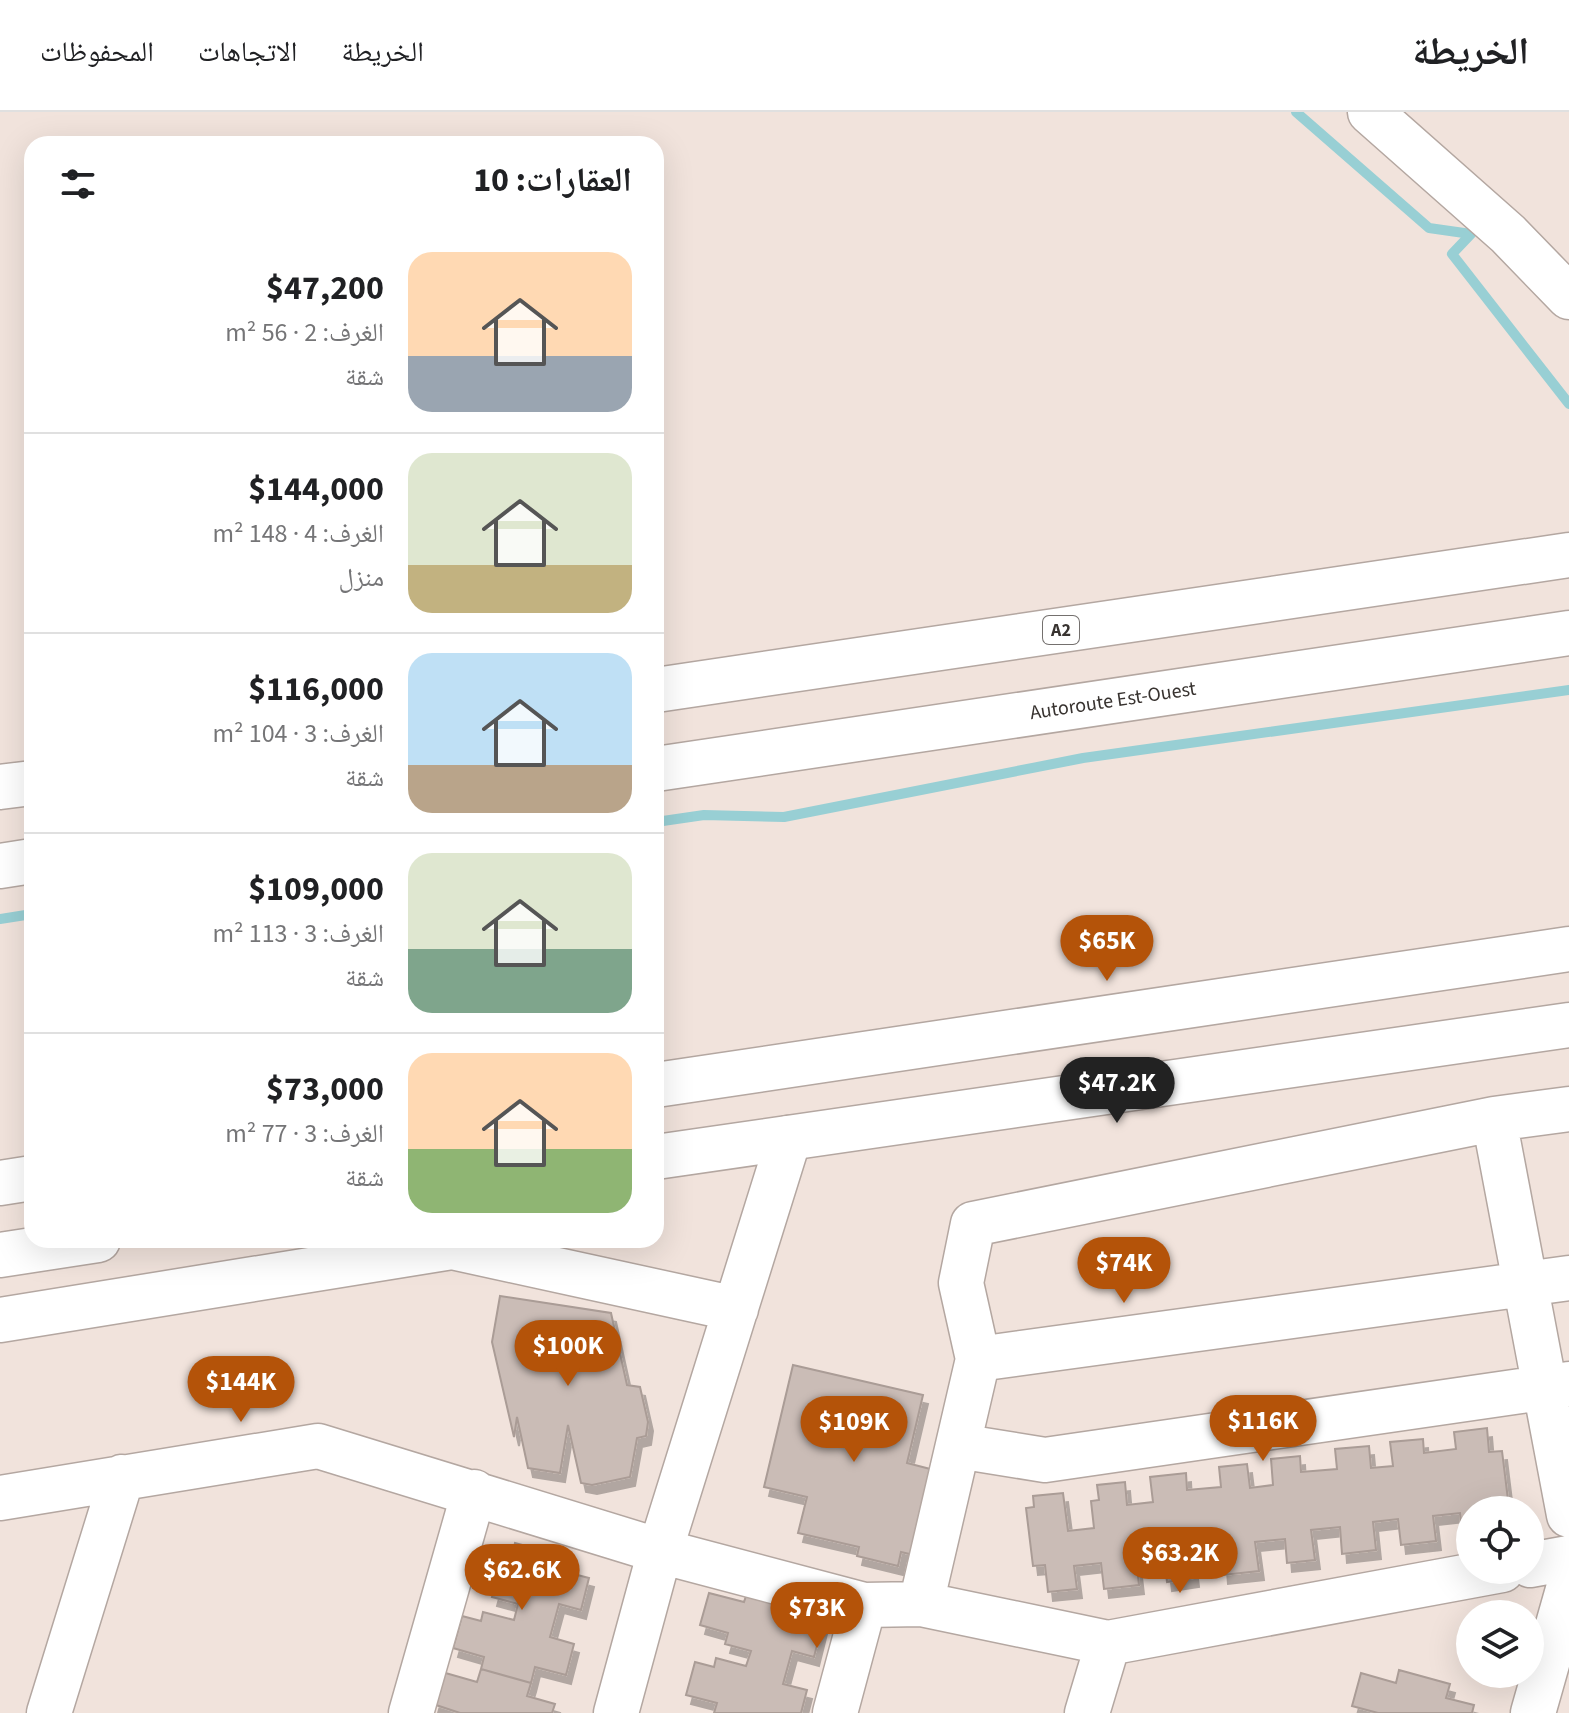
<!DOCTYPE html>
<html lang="ar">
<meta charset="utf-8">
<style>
:root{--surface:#fff;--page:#f2f2f2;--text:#202124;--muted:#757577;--line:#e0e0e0;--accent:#b45309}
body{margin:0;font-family:"Source Sans 3","Noto Naskh Arabic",sans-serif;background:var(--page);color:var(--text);direction:rtl;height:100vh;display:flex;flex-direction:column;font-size:30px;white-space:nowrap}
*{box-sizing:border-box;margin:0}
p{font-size:26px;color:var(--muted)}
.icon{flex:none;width:44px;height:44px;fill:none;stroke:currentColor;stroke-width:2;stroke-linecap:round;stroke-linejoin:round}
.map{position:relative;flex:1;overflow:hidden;direction:ltr}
.side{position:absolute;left:24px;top:24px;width:640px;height:1112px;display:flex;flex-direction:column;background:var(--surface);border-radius:24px;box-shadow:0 8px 32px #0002;direction:rtl}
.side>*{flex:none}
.tools{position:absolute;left:1456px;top:1384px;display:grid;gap:16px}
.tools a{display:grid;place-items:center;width:88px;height:88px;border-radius:50%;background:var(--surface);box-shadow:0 8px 32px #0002;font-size:40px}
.price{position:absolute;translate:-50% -68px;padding:0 18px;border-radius:28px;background:var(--accent);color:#fff;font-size:26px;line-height:52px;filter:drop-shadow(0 2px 4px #0008)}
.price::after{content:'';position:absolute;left:50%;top:48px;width:24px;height:18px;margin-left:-12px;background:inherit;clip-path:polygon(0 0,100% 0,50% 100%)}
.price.selected{background:#222;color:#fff}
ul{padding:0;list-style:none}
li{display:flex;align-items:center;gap:24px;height:200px;padding:0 32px}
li+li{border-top:2px solid var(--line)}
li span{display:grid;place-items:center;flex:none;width:224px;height:160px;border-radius:24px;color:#555}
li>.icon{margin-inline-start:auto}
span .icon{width:96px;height:96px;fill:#fffc;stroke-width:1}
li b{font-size:34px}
h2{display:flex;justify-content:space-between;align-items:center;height:96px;padding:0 32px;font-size:34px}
header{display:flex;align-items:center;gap:48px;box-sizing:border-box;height:112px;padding:0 40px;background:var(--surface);border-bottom:2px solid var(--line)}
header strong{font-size:38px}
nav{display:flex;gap:44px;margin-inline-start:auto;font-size:28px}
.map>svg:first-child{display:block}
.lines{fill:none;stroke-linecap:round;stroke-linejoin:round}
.stream{stroke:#98cfd4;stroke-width:10}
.building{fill:#cabcb6;stroke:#aa9c96;stroke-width:2;filter:url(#shadow)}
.minor-casing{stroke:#b4a7a1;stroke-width:47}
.major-casing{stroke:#b4a7a1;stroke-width:47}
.highway-casing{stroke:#b4a7a1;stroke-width:47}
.minor{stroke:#fff;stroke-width:44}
.major{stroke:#fff;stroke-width:44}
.highway{stroke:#fff;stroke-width:44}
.labels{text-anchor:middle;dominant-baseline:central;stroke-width:6;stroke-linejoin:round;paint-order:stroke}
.shield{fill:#fff;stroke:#74706e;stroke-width:2}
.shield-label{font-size:18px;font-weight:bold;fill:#383330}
.street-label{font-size:20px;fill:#383330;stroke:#fff}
</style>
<header>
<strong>الخريطة</strong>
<nav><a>الخريطة</a><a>الاتجاهات</a><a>المحفوظات</a></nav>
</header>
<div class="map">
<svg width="1569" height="1601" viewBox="0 0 1569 1601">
<defs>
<filter id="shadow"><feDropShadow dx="5" dy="9" stdDeviation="0" flood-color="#0004"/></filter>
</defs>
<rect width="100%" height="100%" fill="#f1e3dc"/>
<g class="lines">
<path class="stream" d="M 1296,0 L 1429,116 L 1471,122
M 1471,122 L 1452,142 L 1569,292
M 656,710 L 704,703 L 784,705 L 1083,646 L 1569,578
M 0,807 L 32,802"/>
</g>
<path class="building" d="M 500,1184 L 611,1201 L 627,1273 L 640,1275 L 648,1310 L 646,1324 L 637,1326 L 630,1365 L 592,1373 L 581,1371 L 568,1313 L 560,1361 L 528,1356 L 517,1305 L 514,1325 L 492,1230 Z
M 793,1253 L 923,1283 L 907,1351 L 942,1360 L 922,1445 L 901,1440 L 898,1454 L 857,1444 L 859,1435 L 798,1421 L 807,1385 L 764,1375 Z
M 1487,1316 L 1489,1340 L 1502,1339 L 1508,1388 L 1495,1390 L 1496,1398 L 1470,1398 L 1470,1422 L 1462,1422 L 1460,1401 L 1433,1404 L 1436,1429 L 1401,1433 L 1398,1407 L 1373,1410 L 1376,1438 L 1342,1442 L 1340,1415 L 1311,1418 L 1315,1448 L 1287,1451 L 1285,1427 L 1255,1430 L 1259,1459 L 1223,1463 L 1221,1438 L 1191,1441 L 1194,1466 L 1167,1470 L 1164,1445 L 1136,1448 L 1139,1473 L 1104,1477 L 1101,1451 L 1074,1454 L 1077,1477 L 1048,1480 L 1045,1453 L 1033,1454 L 1026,1396 L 1034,1395 L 1033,1384 L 1063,1381 L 1068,1419 L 1094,1416 L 1091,1389 L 1099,1388 L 1097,1373 L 1125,1370 L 1127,1393 L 1153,1390 L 1150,1365 L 1186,1361 L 1187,1378 L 1221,1375 L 1219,1355 L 1247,1352 L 1250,1376 L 1273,1373 L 1271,1347 L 1300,1344 L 1301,1360 L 1337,1357 L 1335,1337 L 1369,1334 L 1371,1356 L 1393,1354 L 1390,1330 L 1423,1327 L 1424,1341 L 1456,1337 L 1454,1320 Z
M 515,1431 L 566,1445 L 562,1459 L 589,1466 L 581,1498 L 559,1492 L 550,1525 L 574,1532 L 566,1563 L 535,1555 L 531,1571 L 481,1557 L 484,1545 L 453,1536 L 462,1504 L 481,1509 L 483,1500 L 514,1508 L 518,1492 L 492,1485 L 495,1474 L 468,1467 L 477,1434 L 512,1444 Z
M 748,1478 L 798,1491 L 795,1505 L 822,1513 L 814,1545 L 792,1539 L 783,1572 L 807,1578 L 801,1601 L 714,1601 L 717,1591 L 686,1583 L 695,1550 L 714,1555 L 716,1546 L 746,1554 L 751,1539 L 725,1532 L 728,1521 L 700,1513 L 709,1481 L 744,1490 Z
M 481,1557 L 531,1571 L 527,1584 L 555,1592 L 552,1601 L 460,1601 L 433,1592 L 442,1560 L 477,1570 Z
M 1399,1558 L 1450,1572 L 1446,1586 L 1474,1593 L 1472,1601 L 1378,1601 L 1352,1594 L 1361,1561 L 1396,1571 Z"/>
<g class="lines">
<defs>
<path id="minor" d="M 1370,0 L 1508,122 L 1569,185
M 1494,1007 L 1569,1403
M 0,1208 L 452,1135 L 736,1197
M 978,1247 L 961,1171 L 973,1112 L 1494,1007 L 1569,997
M 958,1334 L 1045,1348 L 1569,1272
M 0,1386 L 318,1334 L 660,1439 L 864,1493 L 921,1492 L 1108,1531 L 1502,1458
M 1530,1453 L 1569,1446
M 921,1492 L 978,1247 L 1569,1166
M 49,1601 L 122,1365
M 411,1601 L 474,1380
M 616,1601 L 660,1439 L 789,1026
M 835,1601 L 864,1493
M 1087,1601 L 1108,1531
M 1533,1601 L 1569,1474"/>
<path id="major" d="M 656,973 L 1569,837
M 656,1045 L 1569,913
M 0,1071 L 32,1066
M 0,1143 L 98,1128"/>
<g id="highway">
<path d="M 656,578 L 1569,443"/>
<path id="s1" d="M 656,657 L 1569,521"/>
<path d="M 0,675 L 32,671"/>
<path d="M 0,754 L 32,749"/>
</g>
</defs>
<use href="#minor" class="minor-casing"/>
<use href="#major" class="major-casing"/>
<use href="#highway" class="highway-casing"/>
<use href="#minor" class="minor"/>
<use href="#major" class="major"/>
<use href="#highway" class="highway"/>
</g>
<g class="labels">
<rect class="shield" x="1043" y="504" width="36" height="28" rx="6"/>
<g class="shield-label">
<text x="1061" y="518">A2</text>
</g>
<g class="street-label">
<text stroke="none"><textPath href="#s1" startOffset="462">Autoroute Est-Ouest</textPath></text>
</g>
</g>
</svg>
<div class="tools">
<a><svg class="icon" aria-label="locate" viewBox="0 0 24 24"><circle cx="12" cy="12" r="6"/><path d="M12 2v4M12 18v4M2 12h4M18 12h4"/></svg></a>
<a><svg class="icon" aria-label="layers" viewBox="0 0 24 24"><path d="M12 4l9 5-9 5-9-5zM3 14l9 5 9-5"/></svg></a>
</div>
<b class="price" style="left:1107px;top:871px">$65K</b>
<b class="price selected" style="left:1117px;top:1013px">$47.2K</b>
<b class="price" style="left:1124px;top:1193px">$74K</b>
<b class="price" style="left:568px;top:1276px">$100K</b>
<b class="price" style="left:241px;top:1312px">$144K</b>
<b class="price" style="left:1263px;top:1351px">$116K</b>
<b class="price" style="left:854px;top:1352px">$109K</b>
<b class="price" style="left:1180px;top:1483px">$63.2K</b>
<b class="price" style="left:522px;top:1500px">$62.6K</b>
<b class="price" style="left:817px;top:1538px">$73K</b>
<section class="side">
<h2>العقارات: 10<svg class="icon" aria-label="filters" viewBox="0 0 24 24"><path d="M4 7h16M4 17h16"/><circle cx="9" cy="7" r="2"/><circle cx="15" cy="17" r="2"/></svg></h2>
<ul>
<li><span style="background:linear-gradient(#ffd9b3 65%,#9aa5b1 0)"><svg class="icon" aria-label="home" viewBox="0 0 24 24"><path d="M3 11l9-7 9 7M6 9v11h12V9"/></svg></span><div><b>$47,200</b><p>الغرف: 2 · 56 m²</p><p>شقة</p></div></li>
<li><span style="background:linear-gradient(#dfe7d0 70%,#c2b280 0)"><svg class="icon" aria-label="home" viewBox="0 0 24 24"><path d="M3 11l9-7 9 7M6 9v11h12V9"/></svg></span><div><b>$144,000</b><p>الغرف: 4 · 148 m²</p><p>منزل</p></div></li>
<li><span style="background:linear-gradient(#bfe0f5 70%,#b9a48a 0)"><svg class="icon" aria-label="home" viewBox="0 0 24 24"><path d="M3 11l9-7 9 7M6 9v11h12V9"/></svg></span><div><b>$116,000</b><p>الغرف: 3 · 104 m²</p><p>شقة</p></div></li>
<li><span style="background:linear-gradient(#dfe7d0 60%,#7fa58c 0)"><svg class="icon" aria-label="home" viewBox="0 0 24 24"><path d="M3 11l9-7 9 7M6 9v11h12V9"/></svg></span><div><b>$109,000</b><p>الغرف: 3 · 113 m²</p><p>شقة</p></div></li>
<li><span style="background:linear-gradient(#ffd9b3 60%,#8fb573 0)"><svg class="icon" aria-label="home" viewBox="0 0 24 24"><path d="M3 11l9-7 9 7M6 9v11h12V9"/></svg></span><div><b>$73,000</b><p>الغرف: 3 · 77 m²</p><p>شقة</p></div></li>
</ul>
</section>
</div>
